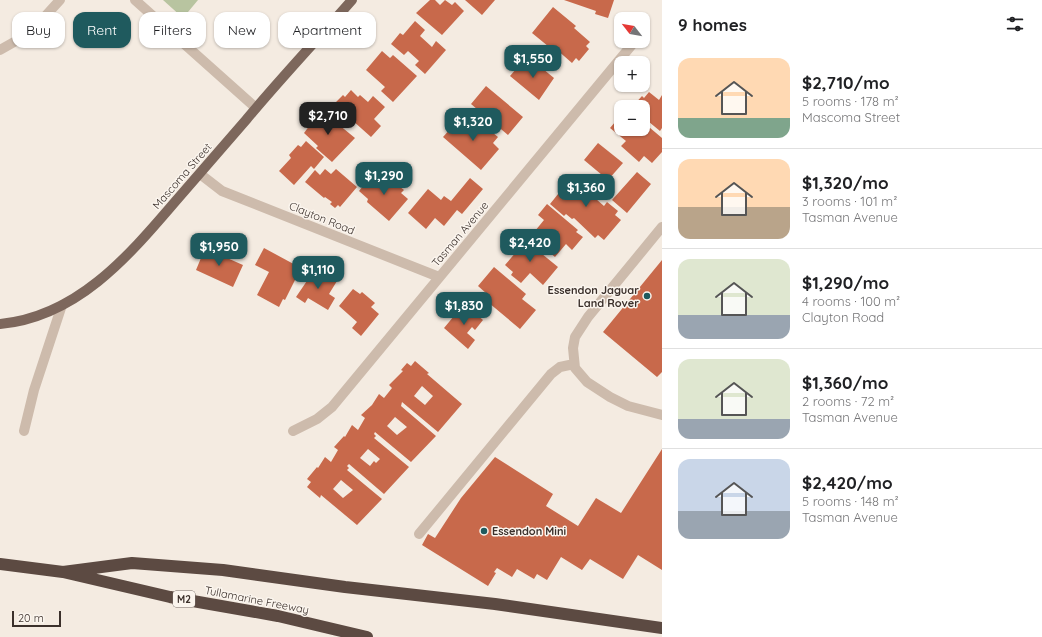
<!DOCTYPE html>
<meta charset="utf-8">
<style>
:root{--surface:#fff;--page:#f2f2f2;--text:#202124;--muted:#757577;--line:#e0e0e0;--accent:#1f5a5e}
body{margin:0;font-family:Quicksand,sans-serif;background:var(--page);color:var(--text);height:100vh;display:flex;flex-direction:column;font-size:15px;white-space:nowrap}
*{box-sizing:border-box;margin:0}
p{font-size:13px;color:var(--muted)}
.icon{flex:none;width:22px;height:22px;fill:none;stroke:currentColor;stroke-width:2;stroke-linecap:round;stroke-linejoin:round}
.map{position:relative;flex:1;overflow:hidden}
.drawer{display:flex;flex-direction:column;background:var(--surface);width:380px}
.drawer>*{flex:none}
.guide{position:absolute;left:12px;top:12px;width:380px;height:36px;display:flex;gap:8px}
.needle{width:26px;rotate:301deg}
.tools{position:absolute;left:614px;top:12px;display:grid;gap:8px}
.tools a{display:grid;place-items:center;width:36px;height:36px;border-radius:8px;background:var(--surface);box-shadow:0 1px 3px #0004;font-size:20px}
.scale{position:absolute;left:12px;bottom:10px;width:49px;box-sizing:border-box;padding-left:4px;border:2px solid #3b302b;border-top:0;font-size:11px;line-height:14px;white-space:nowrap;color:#3b302b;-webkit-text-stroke:3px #fbf5ee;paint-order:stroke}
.price{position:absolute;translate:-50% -34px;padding:0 9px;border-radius:8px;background:var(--accent);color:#fff;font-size:13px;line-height:26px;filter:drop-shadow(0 1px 2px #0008)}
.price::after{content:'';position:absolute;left:50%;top:24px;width:12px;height:9px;margin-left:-6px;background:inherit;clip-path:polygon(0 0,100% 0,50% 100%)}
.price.active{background:#222;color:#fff}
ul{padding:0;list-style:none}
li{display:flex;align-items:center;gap:12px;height:100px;padding:0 16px}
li+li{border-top:1px solid var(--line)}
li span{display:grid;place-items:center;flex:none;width:112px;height:80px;border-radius:12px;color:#555}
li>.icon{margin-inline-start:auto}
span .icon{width:48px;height:48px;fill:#fffc;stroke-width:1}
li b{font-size:17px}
h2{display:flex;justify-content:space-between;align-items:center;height:48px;padding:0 16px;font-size:17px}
.chip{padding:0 14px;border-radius:12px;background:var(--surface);box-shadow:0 1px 3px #0004;font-size:14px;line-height:36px}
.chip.active{background:var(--accent);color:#fff}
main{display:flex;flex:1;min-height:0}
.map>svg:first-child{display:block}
.green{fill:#b8c4a0}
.building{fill:#c8694b;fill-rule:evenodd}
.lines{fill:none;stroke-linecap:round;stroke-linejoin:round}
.minor{stroke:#cdbbac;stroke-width:10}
.major{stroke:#7d675c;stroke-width:10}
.highway{stroke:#5c4a42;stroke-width:12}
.poi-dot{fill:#1f5a5e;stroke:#fbf5ee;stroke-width:1.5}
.labels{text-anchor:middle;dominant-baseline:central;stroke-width:3;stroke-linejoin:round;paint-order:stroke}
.shield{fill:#fbf5ee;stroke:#756b66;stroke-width:1}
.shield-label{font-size:10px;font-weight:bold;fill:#3b302b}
.street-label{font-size:11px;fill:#3b302b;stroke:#fbf5ee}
.poi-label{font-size:11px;font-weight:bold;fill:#3b302b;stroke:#fbf5ee;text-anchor:end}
</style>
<main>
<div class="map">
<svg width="662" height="637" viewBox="0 0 662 637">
<rect width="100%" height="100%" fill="#f4ebe1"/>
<path class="green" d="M 163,0 L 198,0 L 183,18 Z"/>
<path class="building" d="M 430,0 L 435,0 L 440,5 L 445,0 L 452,5 L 455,2 L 464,11 L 442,35 L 416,13 Z
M 465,0 L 495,0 L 482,15 Z
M 564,0 L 614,0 L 608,18 L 595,14 L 596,11 Z
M 553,7 L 576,26 L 574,28 L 590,42 L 586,46 L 589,49 L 579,61 L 576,58 L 572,63 L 556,49 L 554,51 L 532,33 Z
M 415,21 L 425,30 L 420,36 L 432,47 L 436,41 L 446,50 L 425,74 L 415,65 L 419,61 L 408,51 L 404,55 L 391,44 L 400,33 L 403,35 Z
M 382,51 L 390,58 L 393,55 L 417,76 L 393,102 L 381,91 L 385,87 L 366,70 Z
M 523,61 L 533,69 L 537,64 L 554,78 L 539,100 L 510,76 Z
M 486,86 L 523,117 L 508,135 L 471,104 Z
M 351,90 L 358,97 L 360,95 L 368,102 L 373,96 L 385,107 L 374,119 L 381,126 L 371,137 L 334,104 L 343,95 L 345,97 Z
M 649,92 L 659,100 L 662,95 L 662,128 L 660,131 L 643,117 L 643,107 L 632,107 L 642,96 L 644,98 Z
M 322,111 L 355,138 L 332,162 L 316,148 L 318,146 L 304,133 L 310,125 L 307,123 L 313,117 L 316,119 Z
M 621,115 L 621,129 L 643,129 L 643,122 L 662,138 L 662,152 L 652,163 L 644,156 L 639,162 L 621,146 L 626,141 L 610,128 Z
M 462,116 L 482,134 L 487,128 L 498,137 L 493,143 L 499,149 L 481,170 L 443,137 Z
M 306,141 L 324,157 L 314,169 L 311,166 L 294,185 L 279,171 L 291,158 L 289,155 L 298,145 L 301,147 Z
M 598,143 L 623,163 L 608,180 L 584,160 Z
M 325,169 L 331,174 L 336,169 L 357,187 L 340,207 L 338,205 L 335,208 L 330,204 L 332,202 L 325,197 L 324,198 L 305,182 L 315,170 L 320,175 Z
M 374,172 L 384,181 L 387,177 L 404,190 L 401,193 L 408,199 L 389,221 L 367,202 L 368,199 L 359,191 Z
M 637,172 L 651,184 L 627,213 L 612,200 Z
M 579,175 L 593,187 L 588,192 L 604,206 L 607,202 L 618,211 L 615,215 L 621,220 L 604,240 L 598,235 L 595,238 L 574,218 L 572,219 L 566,214 L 564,216 L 550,204 L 571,178 L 574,180 Z
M 470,178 L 483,189 L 462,214 L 457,210 L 444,226 L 435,218 L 426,229 L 408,213 L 428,189 L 441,200 L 444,196 L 451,201 Z
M 547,204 L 578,230 L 576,232 L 583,237 L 572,250 L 566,244 L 555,257 L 537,242 L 541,237 L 535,231 L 544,220 L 538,215 Z
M 520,236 L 558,267 L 543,285 L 530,273 L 521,283 L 511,275 L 513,272 L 505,265 L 517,251 L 511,247 Z
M 202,247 L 243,265 L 233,287 L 196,270 L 201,258 L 198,256 Z
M 264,248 L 301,268 L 285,300 L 283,299 L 279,307 L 257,295 L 269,272 L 255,265 Z
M 662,260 L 662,372 L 657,377 L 603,332 Z
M 494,267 L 526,294 L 522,299 L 536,310 L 520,329 L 483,298 L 487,294 L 478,286 Z
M 313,272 L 323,278 L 326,274 L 337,281 L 329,294 L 335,298 L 328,310 L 308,298 L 305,303 L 296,297 Z
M 353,289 L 360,294 L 362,292 L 375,303 L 371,307 L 379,314 L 361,336 L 352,328 L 357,322 L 339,306 Z
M 464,304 L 483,320 L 475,330 L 472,327 L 467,333 L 475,340 L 468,349 L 444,328 Z
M 415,361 L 429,373 L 427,374 L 462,404 L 438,432 L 402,402 L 401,406 L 436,436 L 411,462 L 375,432 L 374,434 L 376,436 L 374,438 L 409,467 L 384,494 L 349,464 L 347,466 L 349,468 L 347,470 L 382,499 L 357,525 L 321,495 L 320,498 L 307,487 L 311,482 L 307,479 L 317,467 L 318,468 L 325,457 L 331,462 L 338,450 L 334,447 L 344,436 L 345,437 L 352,425 L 358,430 L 365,418 L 361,415 L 372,405 L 379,394 L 384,398 L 392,388 L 389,385 L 403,371 L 401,370 L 407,363 L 411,366 ZM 422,386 L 433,396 L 425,405 L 414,396 ZM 395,417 L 407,427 L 397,435 L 387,426 ZM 368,449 L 380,459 L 376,463 L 374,461 L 370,466 L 360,458 ZM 341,480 L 353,490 L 343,498 L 333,489 Z
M 662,449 L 662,570 L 638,555 L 623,579 L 590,559 L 582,570 L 561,557 L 547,580 L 537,574 L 534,579 L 517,569 L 512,577 L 497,568 L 494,572 L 496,573 L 488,586 L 422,545 L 428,534 L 435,538 L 461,498 L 495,457 L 553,494 L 546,506 L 578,526 L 596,498 L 621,513 Z"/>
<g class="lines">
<path class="minor" d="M 135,0 L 256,108
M 0,50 L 30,33 L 60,0
M 200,174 L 222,191 L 439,277
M 662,227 L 588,317 L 575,337 L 573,348 L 575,368 L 587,382 L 610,397 L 628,406 L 662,415
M 24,431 L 34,390 L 62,305
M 293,431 L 317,419 L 332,407 L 635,41
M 419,534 L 551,374 L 560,367 L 574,364"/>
<path class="major" d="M 0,324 C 76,317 127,258 174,203 C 198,175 222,148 246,120 C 280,79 317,40 352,0"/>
<path class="highway" d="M 0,564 L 63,572 L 170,597 L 278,616 L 367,637
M 63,572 L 132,563 L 223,570 L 345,587 L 495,604 L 662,628"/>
</g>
<g class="poi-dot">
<circle cx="647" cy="296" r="4"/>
<circle cx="484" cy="531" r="4"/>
</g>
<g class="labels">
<rect class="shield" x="173" y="591" width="22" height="16" rx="3"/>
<g class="shield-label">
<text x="184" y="599">M2</text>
</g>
<g class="street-label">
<text transform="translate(182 176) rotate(-49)">Mascoma Street</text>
<text transform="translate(322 218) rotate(22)">Clayton Road</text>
<text transform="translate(460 234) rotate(-50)">Tasman Avenue</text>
<text transform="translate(257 600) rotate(11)">Tullamarine Freeway</text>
</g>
<g class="poi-label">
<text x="639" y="290">Essendon Jaguar<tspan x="639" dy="13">Land Rover</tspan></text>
<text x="492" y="531" text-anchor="start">Essendon Mini</text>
</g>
</g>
</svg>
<div class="tools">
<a><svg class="needle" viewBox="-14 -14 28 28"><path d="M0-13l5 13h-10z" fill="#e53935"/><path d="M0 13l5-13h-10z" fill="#757577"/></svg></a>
<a>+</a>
<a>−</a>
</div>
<div class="scale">20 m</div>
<b class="price" style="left:533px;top:79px">$1,550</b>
<b class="price active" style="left:328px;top:136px">$2,710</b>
<b class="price" style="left:473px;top:142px">$1,320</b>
<b class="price" style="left:384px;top:196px">$1,290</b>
<b class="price" style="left:586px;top:208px">$1,360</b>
<b class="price" style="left:530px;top:263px">$2,420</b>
<b class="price" style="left:219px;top:267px">$1,950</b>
<b class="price" style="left:318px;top:290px">$1,110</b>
<b class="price" style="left:464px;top:326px">$1,830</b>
<div class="guide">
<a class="chip">Buy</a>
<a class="chip active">Rent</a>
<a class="chip">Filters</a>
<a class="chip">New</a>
<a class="chip">Apartment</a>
</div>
</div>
<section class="drawer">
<h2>9 homes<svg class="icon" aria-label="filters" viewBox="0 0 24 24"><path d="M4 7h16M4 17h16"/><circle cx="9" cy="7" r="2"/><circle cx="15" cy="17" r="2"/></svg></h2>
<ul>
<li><span style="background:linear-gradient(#ffd9b3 75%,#7fa58c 0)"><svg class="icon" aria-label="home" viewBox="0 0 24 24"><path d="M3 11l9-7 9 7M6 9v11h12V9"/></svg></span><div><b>$2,710/mo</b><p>5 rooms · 178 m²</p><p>Mascoma Street</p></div></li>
<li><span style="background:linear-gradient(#ffd9b3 60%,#b9a48a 0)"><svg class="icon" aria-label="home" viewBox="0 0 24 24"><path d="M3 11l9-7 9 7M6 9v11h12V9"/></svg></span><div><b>$1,320/mo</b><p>3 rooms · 101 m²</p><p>Tasman Avenue</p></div></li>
<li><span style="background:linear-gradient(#dfe7d0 70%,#9aa5b1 0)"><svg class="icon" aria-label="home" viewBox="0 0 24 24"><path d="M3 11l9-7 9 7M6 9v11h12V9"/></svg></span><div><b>$1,290/mo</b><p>4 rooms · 100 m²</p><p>Clayton Road</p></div></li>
<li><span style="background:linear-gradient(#dfe7d0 75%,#9aa5b1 0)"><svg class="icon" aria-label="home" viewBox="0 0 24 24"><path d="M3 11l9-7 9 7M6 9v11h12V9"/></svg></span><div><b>$1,360/mo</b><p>2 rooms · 72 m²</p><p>Tasman Avenue</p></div></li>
<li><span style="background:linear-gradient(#c9d6e8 65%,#9aa5b1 0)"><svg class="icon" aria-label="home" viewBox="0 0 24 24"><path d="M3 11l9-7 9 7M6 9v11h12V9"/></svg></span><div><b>$2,420/mo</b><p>5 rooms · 148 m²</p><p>Tasman Avenue</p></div></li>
</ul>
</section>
</main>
